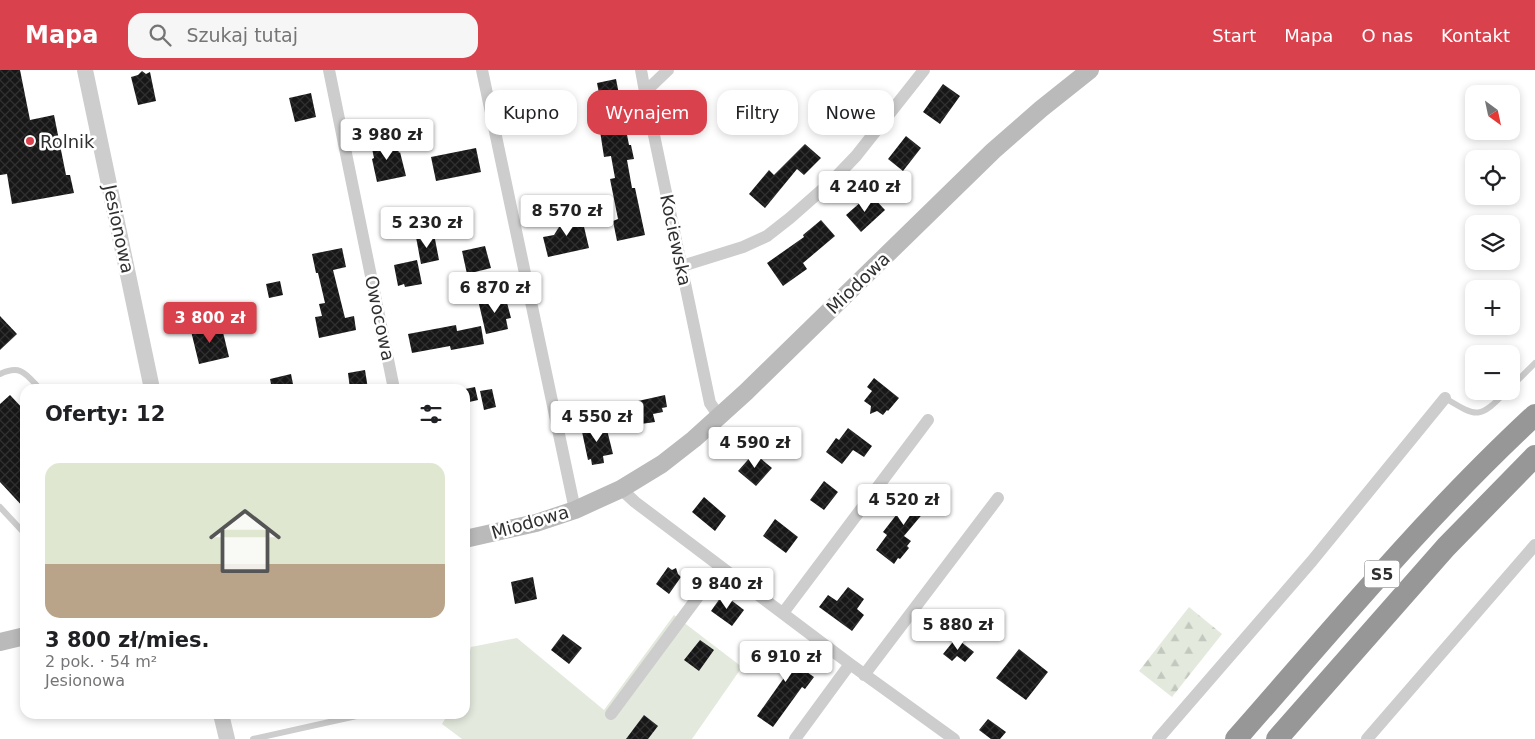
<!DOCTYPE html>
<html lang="pl">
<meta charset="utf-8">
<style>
:root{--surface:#fff;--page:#f6f6f6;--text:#202124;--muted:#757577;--accent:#d9414d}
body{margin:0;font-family:"DejaVu Sans",sans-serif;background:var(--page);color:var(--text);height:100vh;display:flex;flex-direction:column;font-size:19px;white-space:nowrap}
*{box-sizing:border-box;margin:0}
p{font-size:16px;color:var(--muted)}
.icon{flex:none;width:28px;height:28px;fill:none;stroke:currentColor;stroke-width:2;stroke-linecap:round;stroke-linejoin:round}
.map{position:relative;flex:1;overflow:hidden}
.panel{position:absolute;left:20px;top:314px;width:450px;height:335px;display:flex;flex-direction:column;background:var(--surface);border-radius:15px;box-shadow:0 2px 8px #0003}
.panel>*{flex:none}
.top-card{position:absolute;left:485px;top:20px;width:475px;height:45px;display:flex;gap:10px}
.needle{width:32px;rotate:147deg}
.tools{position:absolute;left:1465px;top:15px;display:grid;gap:10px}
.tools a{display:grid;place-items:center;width:55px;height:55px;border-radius:10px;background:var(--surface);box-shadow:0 2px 8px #0003;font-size:25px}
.price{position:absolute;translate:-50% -42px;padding:0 11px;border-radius:5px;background:#fff;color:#222;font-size:16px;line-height:32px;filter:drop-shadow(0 1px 2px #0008)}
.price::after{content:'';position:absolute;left:50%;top:30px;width:15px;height:11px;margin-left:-8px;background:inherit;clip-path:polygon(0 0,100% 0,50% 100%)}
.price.selected{background:var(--accent);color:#fff}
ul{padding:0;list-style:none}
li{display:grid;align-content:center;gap:10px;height:265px;padding:0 25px}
li span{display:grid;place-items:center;height:155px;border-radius:15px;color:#555}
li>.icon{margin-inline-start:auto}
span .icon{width:90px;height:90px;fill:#fffc;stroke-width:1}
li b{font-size:21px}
h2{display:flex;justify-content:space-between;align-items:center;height:60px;padding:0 25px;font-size:21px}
.tag{padding:0 18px;border-radius:15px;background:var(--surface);box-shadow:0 2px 8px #0003;font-size:18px;line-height:45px}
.tag.selected{background:var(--accent);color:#fff}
header{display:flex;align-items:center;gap:30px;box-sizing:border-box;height:70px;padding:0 25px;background:var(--accent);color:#fff}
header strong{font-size:24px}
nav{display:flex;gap:28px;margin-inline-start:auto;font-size:18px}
.search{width:350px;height:45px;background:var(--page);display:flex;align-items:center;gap:12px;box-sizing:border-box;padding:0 18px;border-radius:15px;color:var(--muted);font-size:19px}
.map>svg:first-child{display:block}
.grass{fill:#e3e9dd}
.forest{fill:url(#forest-firs)}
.building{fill:url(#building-cross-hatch)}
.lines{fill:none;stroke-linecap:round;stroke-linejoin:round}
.service{stroke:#cdcdcd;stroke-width:6}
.minor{stroke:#cdcdcd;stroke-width:12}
.tertiary{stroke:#cdcdcd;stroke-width:16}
.secondary{stroke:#bababa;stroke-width:18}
.motorway{stroke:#979797;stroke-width:22}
.poi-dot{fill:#d9414d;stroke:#fff;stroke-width:2}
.labels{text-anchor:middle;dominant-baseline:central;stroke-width:5;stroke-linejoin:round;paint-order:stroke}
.shield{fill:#fff;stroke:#6e6e6e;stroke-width:1}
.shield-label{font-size:16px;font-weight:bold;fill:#303030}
.poi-label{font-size:18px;fill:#303030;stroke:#fff;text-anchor:start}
.street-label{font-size:18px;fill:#303030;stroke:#fff}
</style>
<header>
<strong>Mapa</strong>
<div class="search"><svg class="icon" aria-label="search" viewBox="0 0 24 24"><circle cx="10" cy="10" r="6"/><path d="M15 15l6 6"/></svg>Szukaj tutaj</div>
<nav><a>Start</a><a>Mapa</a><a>O nas</a><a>Kontakt</a></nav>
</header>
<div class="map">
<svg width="1535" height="669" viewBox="0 0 1535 669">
<defs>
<pattern id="forest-firs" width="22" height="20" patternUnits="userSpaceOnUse" patternTransform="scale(1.25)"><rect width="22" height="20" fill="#e3e9dd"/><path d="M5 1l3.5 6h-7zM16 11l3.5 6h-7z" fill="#c3c8be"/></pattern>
<pattern id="building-cross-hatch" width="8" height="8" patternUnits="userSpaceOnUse" patternTransform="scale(1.25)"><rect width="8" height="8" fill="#171717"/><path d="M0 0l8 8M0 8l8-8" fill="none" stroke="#303030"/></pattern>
</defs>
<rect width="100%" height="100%" fill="#fff"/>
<path class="grass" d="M 674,545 L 742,597 L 692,669 L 462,669 L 442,654 L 448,644 L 465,644 L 465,598 L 471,577 L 517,568 L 604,640 Z"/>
<path class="forest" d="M 1189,537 L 1222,564 L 1172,627 L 1139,601 Z"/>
<path class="building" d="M 0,0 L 20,0 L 30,50 L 54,45 L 66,105 L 70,105 L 74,123 L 12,134 L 7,104 L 0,105 Z
M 142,1 L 146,4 L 150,2 L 156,31 L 138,35 L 131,7 L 138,5 Z
M 616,9 L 629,75 L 631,75 L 634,89 L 627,90 L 632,118 L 635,118 L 645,165 L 617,171 L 613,151 L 618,149 L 610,109 L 615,108 L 611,86 L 604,87 L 600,61 L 606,60 L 597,13 Z
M 943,14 L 960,26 L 940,54 L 923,42 Z
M 856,20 L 872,35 L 852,56 L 837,41 Z
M 311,23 L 316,47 L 295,52 L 289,28 Z
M 906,66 L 921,78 L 903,101 L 888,89 Z
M 395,69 L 399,83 L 400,82 L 406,106 L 377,112 L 372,89 L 374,88 L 371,74 Z
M 805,74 L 821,88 L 804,105 L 797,99 L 765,138 L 749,124 L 769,100 L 774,105 Z
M 476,78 L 481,102 L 436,111 L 431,87 Z
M 870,124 L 885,140 L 861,162 L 846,145 Z
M 439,142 L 442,158 L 430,160 L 427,144 Z
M 403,143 L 408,165 L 390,169 L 385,147 Z
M 581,144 L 589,178 L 548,187 L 543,167 L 554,165 L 559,157 L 558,150 Z
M 821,150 L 835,166 L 803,193 L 807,199 L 783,216 L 767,193 L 804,167 L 803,165 Z
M 434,164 L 439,190 L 421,194 L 416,167 Z
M 485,176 L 491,198 L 467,204 L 462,181 Z
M 342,178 L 346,197 L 333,200 L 345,248 L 354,246 L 356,260 L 319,268 L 315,247 L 322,246 L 319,234 L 325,233 L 318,203 L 316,203 L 312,184 Z
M 417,190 L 422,214 L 405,217 L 404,214 L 398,216 L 394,195 Z
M 280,211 L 283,225 L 269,228 L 266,214 Z
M 505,225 L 511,248 L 506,249 L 508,259 L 486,264 L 478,230 Z
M 0,246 L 17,264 L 0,280 Z
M 221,254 L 229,287 L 199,294 L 191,261 Z
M 456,255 L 457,261 L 481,256 L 484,274 L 451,280 L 450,276 L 412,283 L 408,264 Z
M 365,300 L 368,319 L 350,319 L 348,303 Z
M 291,304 L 294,319 L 272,319 L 270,309 Z
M 874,308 L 899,328 L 888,341 L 887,340 L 883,345 L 877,341 L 870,344 L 871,336 L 864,331 L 872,321 L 867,317 Z
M 475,317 L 478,330 L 465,333 L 465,319 Z
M 492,319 L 496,337 L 484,340 L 480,321 Z
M 10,325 L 25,341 L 25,439 L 0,412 L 0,334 Z
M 665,325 L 667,337 L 662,338 L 663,342 L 653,344 L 655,352 L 641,354 L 638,339 L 640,339 L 638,331 Z
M 605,352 L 613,384 L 603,386 L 604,393 L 592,395 L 591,389 L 588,390 L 581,357 Z
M 848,358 L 872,376 L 864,387 L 853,380 L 842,394 L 826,382 L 836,368 L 839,370 Z
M 754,383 L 772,398 L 756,416 L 738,401 Z
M 824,411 L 838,422 L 824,440 L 810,430 Z
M 918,417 L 935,429 L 904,466 L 911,471 L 907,476 L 909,478 L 900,489 L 898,488 L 894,494 L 876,480 L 887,465 L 883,462 Z
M 704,427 L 726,446 L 715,461 L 692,442 Z
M 775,449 L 798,467 L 786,483 L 763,466 Z
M 668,497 L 672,500 L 676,498 L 678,504 L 681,507 L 669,524 L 656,514 Z
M 533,507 L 537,529 L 515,534 L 511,512 Z
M 848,517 L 864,529 L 857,539 L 864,545 L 852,561 L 819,537 L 828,525 L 837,531 Z
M 723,524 L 744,540 L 732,556 L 711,541 Z
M 563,564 L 582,578 L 569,594 L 551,580 Z
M 956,568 L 974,582 L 965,592 L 957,586 L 952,591 L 943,584 Z
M 700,570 L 714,580 L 699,601 L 684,590 Z
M 790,575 L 809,588 L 801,598 L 814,607 L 805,619 L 802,617 L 773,657 L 757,646 L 786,605 L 768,591 L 777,578 L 784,583 Z
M 1019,579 L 1048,602 L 1026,630 L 996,608 Z
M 644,645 L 658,656 L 648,669 L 626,669 Z
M 988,649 L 1006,662 L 1000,669 L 991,669 L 979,660 Z"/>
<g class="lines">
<path class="service" d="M 0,304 C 21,294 26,304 40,319
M 1511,317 L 1535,293
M 1445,328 C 1478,348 1479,349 1507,321
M 0,437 L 25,464
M 253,669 L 361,645"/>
<path class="minor" d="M 329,0 L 394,319
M 482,0 L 575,440
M 641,0 L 645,22
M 668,0 L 645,22 L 710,333 L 719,346
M 682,196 L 743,177 L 767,166 L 790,148 L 832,111 L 856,86 L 924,0
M 621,419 L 635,432 L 850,594 L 954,669
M 783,543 L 928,350
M 864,605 L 998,428
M 611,644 L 720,497
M 795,669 L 850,594
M 1158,669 L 1312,491 L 1445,328
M 1367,669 L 1535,475"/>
<path class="tertiary" d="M 85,0 L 152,319
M 221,644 L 227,669"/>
<path class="secondary" d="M 465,469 L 536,453 L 575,440 L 621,419 L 662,394 L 694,369 L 746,322 L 993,81 L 1041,39 L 1090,0
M 0,572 L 25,566"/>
<path class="motorway" d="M 1236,669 C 1333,559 1427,445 1535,345
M 1277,669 L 1446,477 L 1535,386"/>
</g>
<circle class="poi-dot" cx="30" cy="71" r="5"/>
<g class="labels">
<rect class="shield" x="1364.5" y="490.5" width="35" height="27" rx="4"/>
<g class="shield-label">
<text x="1382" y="504">S5</text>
</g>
<g class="poi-label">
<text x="40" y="71">Rolnik</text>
</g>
<g class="street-label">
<text transform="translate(119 159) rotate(78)">Jesionowa</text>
<text transform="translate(676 170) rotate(78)">Kociewska</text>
<text transform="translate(858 213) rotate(-44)">Miodowa</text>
<text transform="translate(380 248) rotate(78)">Owocowa</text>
<text transform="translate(530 452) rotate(-16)">Miodowa</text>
</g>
</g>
</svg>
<div class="tools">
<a><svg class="needle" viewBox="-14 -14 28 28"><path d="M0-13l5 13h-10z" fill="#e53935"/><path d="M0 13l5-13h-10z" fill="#757577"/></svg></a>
<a><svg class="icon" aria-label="locate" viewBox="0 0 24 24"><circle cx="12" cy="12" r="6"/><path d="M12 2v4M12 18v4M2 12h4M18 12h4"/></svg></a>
<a><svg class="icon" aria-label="layers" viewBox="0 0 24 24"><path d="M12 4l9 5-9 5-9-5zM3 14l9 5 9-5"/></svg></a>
<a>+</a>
<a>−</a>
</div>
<b class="price" style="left:387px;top:91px">3 980 zł</b>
<b class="price" style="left:865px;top:143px">4 240 zł</b>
<b class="price" style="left:567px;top:167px">8 570 zł</b>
<b class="price" style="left:427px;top:179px">5 230 zł</b>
<b class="price" style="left:495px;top:244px">6 870 zł</b>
<b class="price selected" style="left:210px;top:274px">3 800 zł</b>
<b class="price" style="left:597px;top:373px">4 550 zł</b>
<b class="price" style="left:755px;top:399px">4 590 zł</b>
<b class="price" style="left:904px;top:456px">4 520 zł</b>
<b class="price" style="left:727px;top:540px">9 840 zł</b>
<b class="price" style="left:958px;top:581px">5 880 zł</b>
<b class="price" style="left:786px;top:613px">6 910 zł</b>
<div class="top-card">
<a class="tag">Kupno</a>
<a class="tag selected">Wynajem</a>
<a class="tag">Filtry</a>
<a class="tag">Nowe</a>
</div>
<section class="panel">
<h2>Oferty: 12<svg class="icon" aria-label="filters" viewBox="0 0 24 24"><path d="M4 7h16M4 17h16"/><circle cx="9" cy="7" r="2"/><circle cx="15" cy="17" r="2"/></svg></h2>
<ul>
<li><span style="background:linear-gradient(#dfe7d0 65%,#b9a48a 0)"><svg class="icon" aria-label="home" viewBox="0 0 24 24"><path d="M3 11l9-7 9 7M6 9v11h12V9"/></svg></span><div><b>3 800 zł/mies.</b><p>2 pok. · 54 m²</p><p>Jesionowa</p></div></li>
</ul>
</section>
</div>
